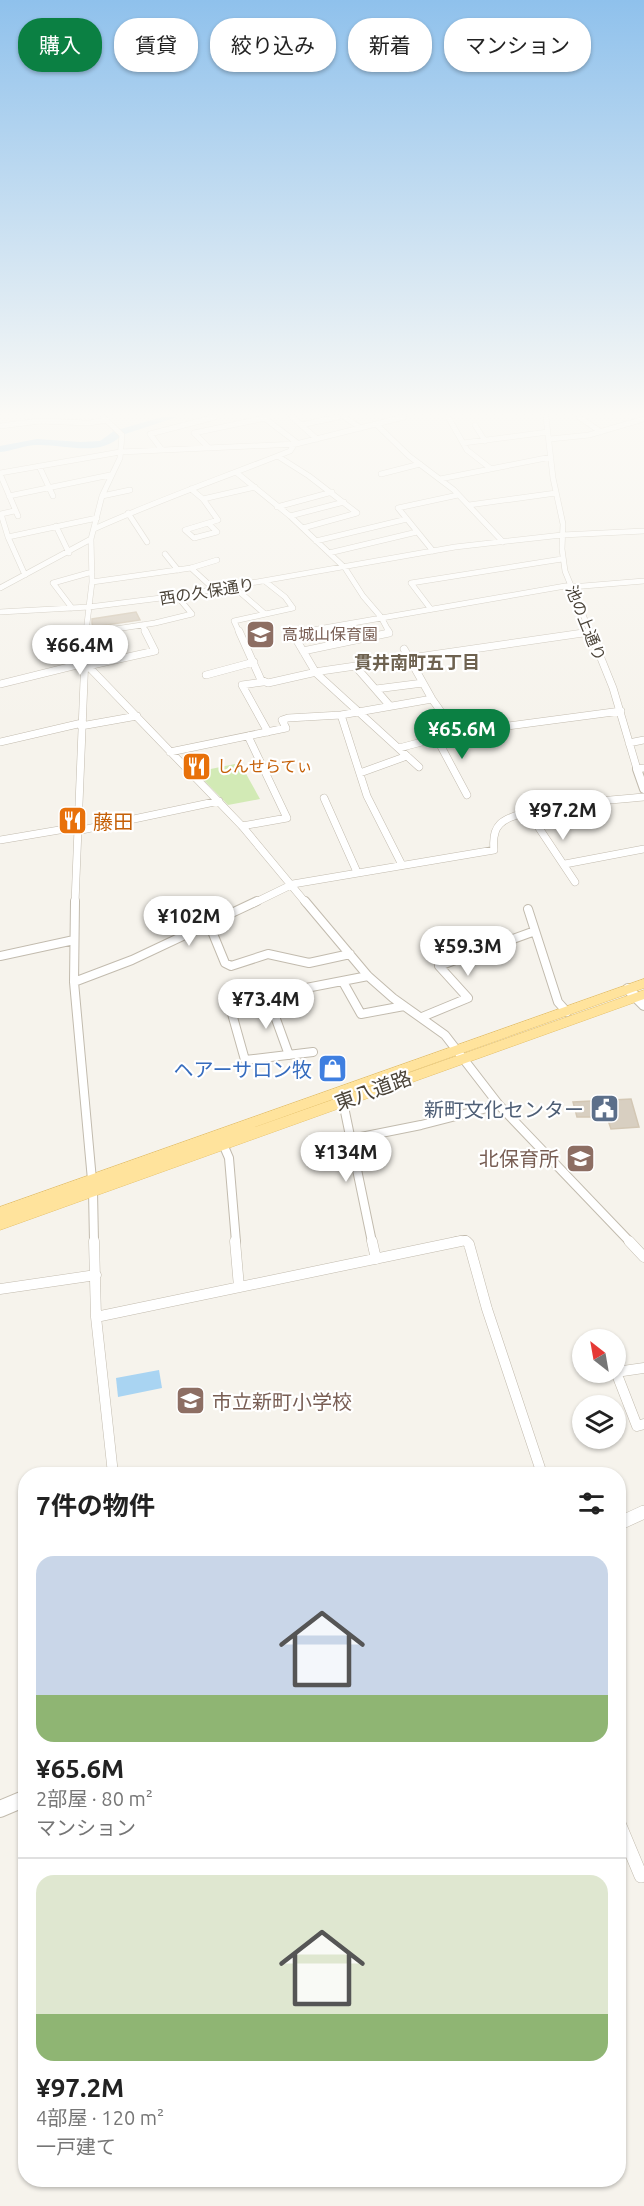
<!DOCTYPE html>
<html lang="ja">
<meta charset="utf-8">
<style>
:root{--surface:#fff;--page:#f2f2f2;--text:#222;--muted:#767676;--line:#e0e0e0;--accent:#0b8043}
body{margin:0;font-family:Ubuntu,"Noto Sans JP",sans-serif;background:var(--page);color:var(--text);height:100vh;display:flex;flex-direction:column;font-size:22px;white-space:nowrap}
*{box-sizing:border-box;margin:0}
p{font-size:20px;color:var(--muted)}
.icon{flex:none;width:33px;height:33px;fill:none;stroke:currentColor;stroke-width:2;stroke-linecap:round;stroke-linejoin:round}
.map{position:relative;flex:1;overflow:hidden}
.details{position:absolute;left:18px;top:1467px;width:608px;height:720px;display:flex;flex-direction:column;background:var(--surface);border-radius:24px;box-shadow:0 2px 4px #0004}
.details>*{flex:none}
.banner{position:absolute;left:18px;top:18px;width:609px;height:54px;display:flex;gap:12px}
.needle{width:39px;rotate:329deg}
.buttons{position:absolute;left:572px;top:1329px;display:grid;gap:12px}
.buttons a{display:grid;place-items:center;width:54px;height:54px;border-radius:50%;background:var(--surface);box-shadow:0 2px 4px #0004;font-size:30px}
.price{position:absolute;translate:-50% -51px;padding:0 14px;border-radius:21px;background:#fff;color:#222;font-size:20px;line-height:39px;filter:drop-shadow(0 2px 3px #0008)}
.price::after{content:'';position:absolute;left:50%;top:36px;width:18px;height:14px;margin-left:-9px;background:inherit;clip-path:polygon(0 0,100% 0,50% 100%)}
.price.active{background:var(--accent);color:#fff}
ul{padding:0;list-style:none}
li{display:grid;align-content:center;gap:12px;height:318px;padding:0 18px}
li+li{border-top:2px solid var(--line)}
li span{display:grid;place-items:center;height:186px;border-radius:18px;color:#555}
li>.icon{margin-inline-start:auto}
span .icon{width:108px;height:108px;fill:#fffc;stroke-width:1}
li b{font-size:26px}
h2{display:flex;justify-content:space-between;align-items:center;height:72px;padding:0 18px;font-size:26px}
.chip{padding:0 21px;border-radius:24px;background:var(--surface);box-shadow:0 2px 4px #0004;font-size:21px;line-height:54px}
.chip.active{background:var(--accent);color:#fff}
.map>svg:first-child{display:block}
.green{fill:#d2eab5}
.water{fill:#a9d4f2}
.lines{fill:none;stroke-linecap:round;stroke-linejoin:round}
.river{fill:#a9d4f2;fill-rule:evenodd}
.building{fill:#d8cfc1;stroke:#d3c7b4;stroke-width:1.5}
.minor-far4-casing{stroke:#c2bbae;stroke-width:6}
.minor-far3-casing{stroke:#c2bbae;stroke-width:8}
.minor-far2-casing{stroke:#c2bbae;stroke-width:10}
.minor-far1-casing{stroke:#c2bbae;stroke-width:11}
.minor-casing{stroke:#c2bbae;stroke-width:14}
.tertiary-far3-casing{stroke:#c2bbae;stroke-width:10}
.tertiary-far2-casing{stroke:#c2bbae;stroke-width:12}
.tertiary-far1-casing{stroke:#c2bbae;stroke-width:14}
.tertiary-casing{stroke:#c2bbae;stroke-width:18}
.primary-casing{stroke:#e6c16a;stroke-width:1}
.minor-far4{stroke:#fff;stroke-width:5}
.minor-far3{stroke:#fff;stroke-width:7}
.minor-far2{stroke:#fff;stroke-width:8}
.minor-far1{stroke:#fff;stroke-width:10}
.minor{stroke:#fff;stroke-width:13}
.tertiary-far3{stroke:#fff;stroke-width:8}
.tertiary-far2{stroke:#fff;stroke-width:10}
.tertiary-far1{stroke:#fff;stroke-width:13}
.tertiary{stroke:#fff;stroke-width:16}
.primary{fill:#ffe39c;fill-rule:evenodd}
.labels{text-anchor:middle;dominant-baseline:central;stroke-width:4.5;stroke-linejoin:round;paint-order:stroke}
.far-street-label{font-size:16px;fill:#4b4439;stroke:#fff}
.far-education-label{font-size:16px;fill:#785e54;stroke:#fff;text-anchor:start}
.far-food-label{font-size:16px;fill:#c56008;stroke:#fff;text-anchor:start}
.far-neighbourhood-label{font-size:18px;font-weight:bold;fill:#6e6250;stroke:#fff}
.food-label{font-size:20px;fill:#c56008;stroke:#fff;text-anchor:start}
.shop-label{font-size:20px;fill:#366cbe;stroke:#fff;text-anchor:end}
.street-label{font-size:20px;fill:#4b4439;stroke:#fff}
.service-label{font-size:20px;fill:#4e5e75;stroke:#fff;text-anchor:end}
.education-label{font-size:20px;fill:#785e54;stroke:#fff;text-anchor:end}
</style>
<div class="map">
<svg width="644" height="2206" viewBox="0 0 644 2206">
<rect width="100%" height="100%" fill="#f6f3ec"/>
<path class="green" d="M 240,763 L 260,799 L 228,805 L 196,772 Z"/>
<path class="water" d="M 159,1370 L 162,1388 L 118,1397 L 116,1378 Z"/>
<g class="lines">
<path class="river" d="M 162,417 L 177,417 L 122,435 C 100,458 65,444 37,445 C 24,445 13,451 0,452 L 0,446 L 37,439 L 81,442 L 100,441 L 114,431 Z"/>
</g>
<path class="building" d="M 136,612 L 140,620 L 93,627 L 92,623 L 92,619 Z
M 631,1099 L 639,1127 L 611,1129 L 607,1117 L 577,1117 L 573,1102 Z"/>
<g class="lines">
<defs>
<path id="minor-far4" d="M 292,417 L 317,439
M 344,417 L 361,428
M 448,417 L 467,450 L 490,468
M 546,417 L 553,478 L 563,524 L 562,549 L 565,571 L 590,632
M 579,417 L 601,432
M 376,424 L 409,456 L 454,490 L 503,542
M 301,425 L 338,417
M 475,425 L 485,441
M 0,426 L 40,421 L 89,423 L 107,420
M 550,439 L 589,435 L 644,419
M 463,443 L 548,432
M 209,448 L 194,433 L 265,418
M 162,450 L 150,434 L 215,417
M 279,457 L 309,476 L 357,513 L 303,528
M 39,466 L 53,496
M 0,473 L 120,452 L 296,444 L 404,417
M 237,473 L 290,516 L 345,568 L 363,596 L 381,617 L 389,632
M 0,474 L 18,516
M 381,474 L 420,464
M 440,479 L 551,457
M 191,489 L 203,499 L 218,520 L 208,523
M 9,496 L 110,475
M 102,496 L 130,490
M 203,499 L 255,487
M 469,505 L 556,493
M 277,507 L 332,492
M 14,511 L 1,514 L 8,537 L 25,575
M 128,513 L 147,542
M 290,516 L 344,502
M 208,523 L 217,532 L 194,538 L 185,530 Z
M 56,526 L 69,553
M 94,529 C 158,500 225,477 290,451 L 296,442 L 263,417
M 8,537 L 97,518
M 316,541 L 407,519
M 433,551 L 398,508 L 458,495
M 329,553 L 417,532
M 165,554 L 178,570
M 191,568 L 215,590
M 92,582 L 191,568 L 217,560
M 234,587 L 265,614
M 571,587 L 644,581
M 0,588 L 91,539
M 72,608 L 53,583 L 92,572
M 430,608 L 411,583 L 562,559
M 0,612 L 89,607 L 177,596 L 455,547 L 562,535 L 644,531
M 142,625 L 146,632
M 86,632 L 92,582 L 91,539 L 102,496 L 120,458 L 122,435 L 103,417
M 96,632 L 155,623 L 192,614 L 177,596
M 239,632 L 234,621 L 293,608 L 285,597 L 266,582
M 301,632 L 571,585
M 587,632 L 590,632"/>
<path id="minor-far3" d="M 239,631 L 261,680 L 268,683 L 321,671 L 590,632
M 309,631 L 293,634 L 316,673 L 419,767
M 590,631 L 613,688 L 637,769 L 644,768
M 86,634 L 105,631
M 404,649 L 432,699 L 456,733 L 621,711
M 303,651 L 389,633 L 388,631
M 86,664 L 242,826 L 306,903
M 356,667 L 390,706
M 206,675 L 254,662
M 263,682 L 242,685 L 268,732
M 0,684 L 81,664 L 92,665 L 155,651 L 145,631
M 376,689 L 423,683
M 341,715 L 367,796 L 402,865
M 81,726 L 137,716
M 436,737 L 467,795
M 0,742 L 82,723
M 629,743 L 644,740
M 399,748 L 456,733
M 170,752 L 286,728 L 282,720 L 288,718 L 341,715 L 432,699
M 360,773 L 407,756
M 324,798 L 357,872
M 529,813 L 575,882
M 242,826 L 287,818 L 248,736
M 77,831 L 219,801
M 0,840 L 77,827
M 565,864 L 644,849
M 75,903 L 86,631
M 254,903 L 293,884 L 494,850 C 493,841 493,831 500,824 C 517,806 616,800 644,797"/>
<path id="minor-far2" d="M 75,901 L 74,982 L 93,1191 L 94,1242
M 305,901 L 368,976 L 393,998 L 445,1035 L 499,1105 L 630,1242
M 528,909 L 558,1002 L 567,1012
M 209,924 L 225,963 L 231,966 L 268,954 L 309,963 L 350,954
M 0,956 L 74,940
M 74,982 L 132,960 L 257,901
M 343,982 L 361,1014 L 404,1006
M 268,997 L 289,1055
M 422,1017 L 468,998 L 439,966 L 535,931
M 313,1052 L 245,1060 L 229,1003 L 368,976
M 343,1102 L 372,1242
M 351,1139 L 421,1125 L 499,1105
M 223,1144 L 229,1158 L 236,1242
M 454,1242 L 465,1240 L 467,1242"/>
<path id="minor-far1" d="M 94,1241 L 96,1317 L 113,1474
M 235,1241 L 239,1287
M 372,1241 L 376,1259
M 466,1241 L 469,1244 L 487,1309 L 542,1474
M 629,1241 L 644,1257
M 0,1289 L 96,1275
M 96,1317 L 461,1241
M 644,1368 L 616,1372 L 637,1426 L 644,1424"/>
<path id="minor" d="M 618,1821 L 641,1876"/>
<path id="tertiary-far3" d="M 637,769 L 644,789"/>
<path id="tertiary-far2" d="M 628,989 L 644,1005"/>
<path id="tertiary-far1" d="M 618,1524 L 644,1512"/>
<path id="tertiary" d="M 0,1809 L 26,1798"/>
<path id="primary" d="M 644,979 L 644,988 L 241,1132 L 644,990 L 644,999 L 0,1230 L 0,1207 Z"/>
</defs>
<use href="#minor-far4" class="minor-far4-casing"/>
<use href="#minor-far3" class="minor-far3-casing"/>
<use href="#minor-far2" class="minor-far2-casing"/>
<use href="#minor-far1" class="minor-far1-casing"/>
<use href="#minor" class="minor-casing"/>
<use href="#tertiary-far3" class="tertiary-far3-casing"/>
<use href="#tertiary-far2" class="tertiary-far2-casing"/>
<use href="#tertiary-far1" class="tertiary-far1-casing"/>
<use href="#tertiary" class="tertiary-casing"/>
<use href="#primary" class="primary-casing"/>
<use href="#minor-far4" class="minor-far4"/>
<use href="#minor-far3" class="minor-far3"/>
<use href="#minor-far2" class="minor-far2"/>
<use href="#minor-far1" class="minor-far1"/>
<use href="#minor" class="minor"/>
<use href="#tertiary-far3" class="tertiary-far3"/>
<use href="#tertiary-far2" class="tertiary-far2"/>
<use href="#tertiary-far1" class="tertiary-far1"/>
<use href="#tertiary" class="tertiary"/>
<use href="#primary" class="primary"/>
</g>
<linearGradient id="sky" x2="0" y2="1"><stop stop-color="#8fc1ec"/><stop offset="0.57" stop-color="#fbfaf6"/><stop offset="1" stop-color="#fbfaf6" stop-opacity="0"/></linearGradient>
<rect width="644" height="726" fill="url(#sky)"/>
<defs>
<symbol id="school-square" viewBox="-11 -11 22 22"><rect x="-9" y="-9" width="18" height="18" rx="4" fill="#8d6e63" stroke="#fff"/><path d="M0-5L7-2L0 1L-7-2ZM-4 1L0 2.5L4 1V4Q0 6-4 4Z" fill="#fff"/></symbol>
<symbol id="restaurant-square" viewBox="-11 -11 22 22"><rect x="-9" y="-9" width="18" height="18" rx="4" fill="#e8710a" stroke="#fff"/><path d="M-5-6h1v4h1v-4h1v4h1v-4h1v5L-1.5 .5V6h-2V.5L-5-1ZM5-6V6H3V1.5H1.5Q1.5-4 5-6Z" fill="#fff"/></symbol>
<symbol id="shop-square" viewBox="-11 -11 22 22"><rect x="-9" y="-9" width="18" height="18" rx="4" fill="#3f7fe0" stroke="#fff"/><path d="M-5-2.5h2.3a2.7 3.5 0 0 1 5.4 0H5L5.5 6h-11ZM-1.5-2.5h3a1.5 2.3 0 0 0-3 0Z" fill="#fff"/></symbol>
<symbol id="civic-square" viewBox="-11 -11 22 22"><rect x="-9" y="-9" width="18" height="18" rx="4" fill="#5c6f8a" stroke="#fff"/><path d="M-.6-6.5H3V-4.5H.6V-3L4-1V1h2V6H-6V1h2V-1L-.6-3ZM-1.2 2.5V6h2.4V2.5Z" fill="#fff"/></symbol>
</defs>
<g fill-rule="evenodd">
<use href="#school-square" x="244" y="618" width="33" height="33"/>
<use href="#restaurant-square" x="180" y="750" width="33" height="33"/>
<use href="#restaurant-square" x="56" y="804" width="33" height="33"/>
<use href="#shop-square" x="316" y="1052" width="33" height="33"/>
<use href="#civic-square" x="588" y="1092" width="33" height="33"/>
<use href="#school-square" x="564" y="1142" width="33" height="33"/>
<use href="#school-square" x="174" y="1384" width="33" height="33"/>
</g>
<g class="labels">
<g class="far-street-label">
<text transform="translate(207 591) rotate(-9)">西の久保通り</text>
<text transform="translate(586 623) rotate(68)">池の上通り</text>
</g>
<g class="far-education-label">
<text x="282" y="634">高城山保育園</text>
</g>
<g class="far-food-label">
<text x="217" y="766">しんせらてぃ</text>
</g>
<g class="far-neighbourhood-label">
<text x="417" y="662">貫井南町五丁目</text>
</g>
<g class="food-label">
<text x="93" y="821">藤田</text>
</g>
<g class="shop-label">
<text x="312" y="1069">ヘアーサロン牧</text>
</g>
<g class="street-label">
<text transform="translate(373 1090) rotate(-20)">東八道路</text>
</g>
<g class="service-label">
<text x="584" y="1109">新町文化センター</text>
</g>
<g class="education-label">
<text x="559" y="1158">北保育所</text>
<text x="212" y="1401" text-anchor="start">市立新町小学校</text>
</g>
</g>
</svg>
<div class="buttons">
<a><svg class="needle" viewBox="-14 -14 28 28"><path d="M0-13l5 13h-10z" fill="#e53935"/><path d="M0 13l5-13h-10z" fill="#767676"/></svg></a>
<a><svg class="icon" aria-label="layers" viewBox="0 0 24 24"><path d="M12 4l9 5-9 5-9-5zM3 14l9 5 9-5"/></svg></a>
</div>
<b class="price" style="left:80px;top:676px">¥66.4M</b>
<b class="price active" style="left:462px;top:760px">¥65.6M</b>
<b class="price" style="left:563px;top:841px">¥97.2M</b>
<b class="price" style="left:189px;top:947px">¥102M</b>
<b class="price" style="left:468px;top:977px">¥59.3M</b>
<b class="price" style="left:266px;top:1030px">¥73.4M</b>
<b class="price" style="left:346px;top:1183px">¥134M</b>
<div class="banner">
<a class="chip active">購入</a>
<a class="chip">賃貸</a>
<a class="chip">絞り込み</a>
<a class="chip">新着</a>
<a class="chip">マンション</a>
</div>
<section class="details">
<h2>7件の物件<svg class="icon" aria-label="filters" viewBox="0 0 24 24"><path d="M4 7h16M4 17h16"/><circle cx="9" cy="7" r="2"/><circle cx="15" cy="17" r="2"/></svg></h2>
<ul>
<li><span style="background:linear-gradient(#c9d6e8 75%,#8fb573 0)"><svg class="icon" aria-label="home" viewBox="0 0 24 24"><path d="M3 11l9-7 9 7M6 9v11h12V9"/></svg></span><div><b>¥65.6M</b><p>2部屋 · 80 m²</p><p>マンション</p></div></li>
<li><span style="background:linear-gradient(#dfe7d0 75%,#8fb573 0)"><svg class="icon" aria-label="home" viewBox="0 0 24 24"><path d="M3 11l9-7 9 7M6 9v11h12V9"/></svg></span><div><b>¥97.2M</b><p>4部屋 · 120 m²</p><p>一戸建て</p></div></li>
</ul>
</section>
</div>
